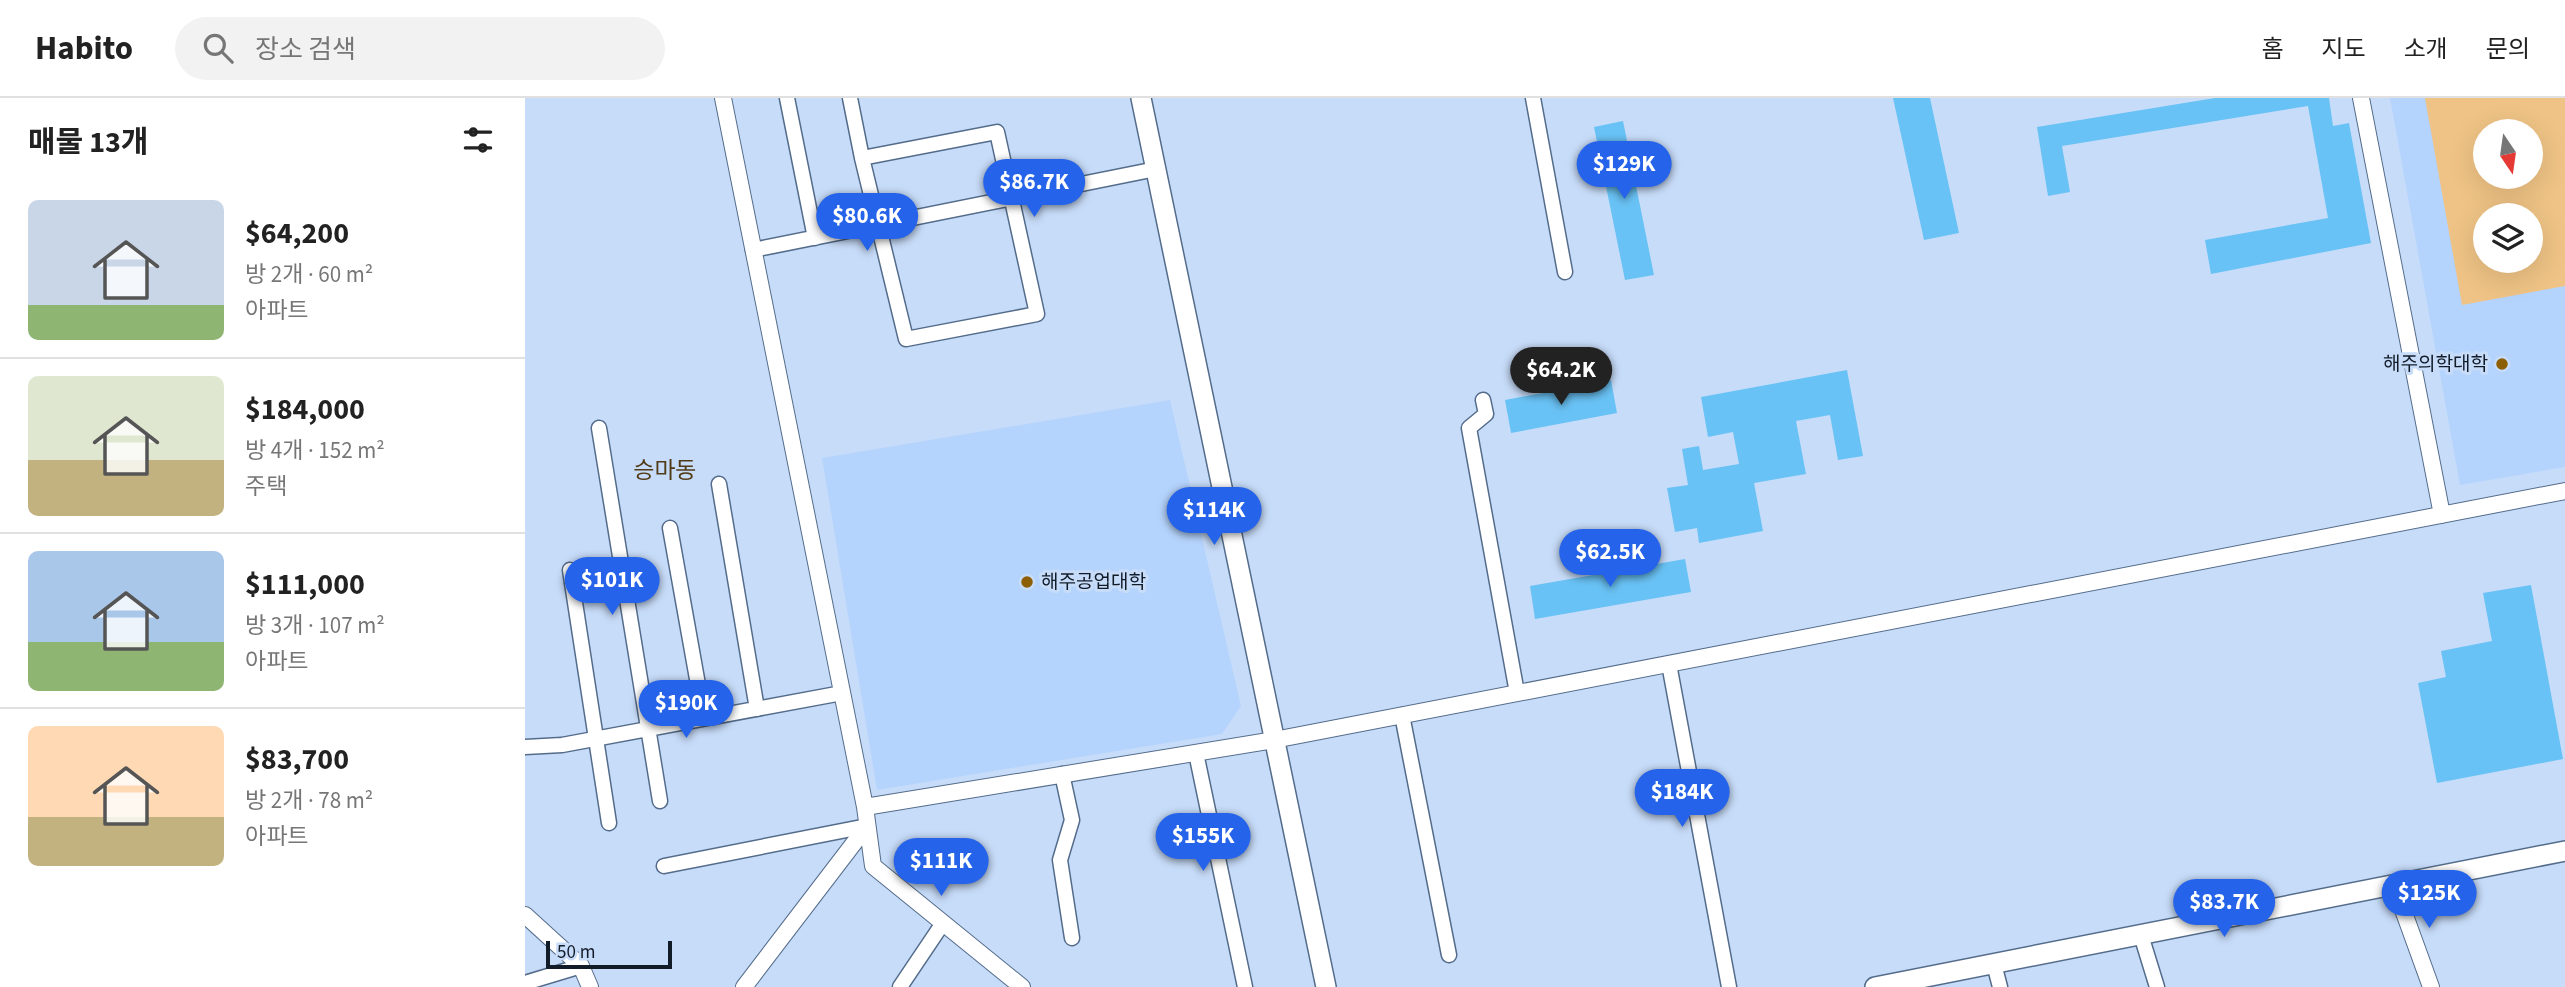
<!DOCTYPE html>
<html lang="ko">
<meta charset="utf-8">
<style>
:root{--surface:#fff;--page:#f2f2f2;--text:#222;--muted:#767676;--line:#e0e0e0;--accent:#2563eb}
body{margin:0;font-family:"Source Sans 3","Noto Sans KR",sans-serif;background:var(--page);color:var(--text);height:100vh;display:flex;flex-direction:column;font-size:26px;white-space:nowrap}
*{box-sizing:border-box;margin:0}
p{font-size:23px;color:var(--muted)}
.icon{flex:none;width:38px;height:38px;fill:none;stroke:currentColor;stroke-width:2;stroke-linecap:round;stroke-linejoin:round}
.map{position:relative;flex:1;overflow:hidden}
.drawer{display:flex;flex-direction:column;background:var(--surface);width:525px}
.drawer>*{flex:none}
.needle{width:46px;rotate:167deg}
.controls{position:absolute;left:1948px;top:21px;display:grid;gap:14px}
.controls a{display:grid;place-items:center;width:70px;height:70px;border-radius:50%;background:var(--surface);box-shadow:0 7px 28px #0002;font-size:35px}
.scale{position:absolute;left:21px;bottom:18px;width:126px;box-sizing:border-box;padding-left:7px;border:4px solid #121b28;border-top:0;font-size:19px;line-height:24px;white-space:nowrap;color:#121b28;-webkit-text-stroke:5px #c7dcf9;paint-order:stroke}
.price{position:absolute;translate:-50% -60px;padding:0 16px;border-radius:24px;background:var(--accent);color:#fff;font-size:23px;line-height:46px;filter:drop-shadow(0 2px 4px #0008)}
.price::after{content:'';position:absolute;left:50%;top:42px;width:21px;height:16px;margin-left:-10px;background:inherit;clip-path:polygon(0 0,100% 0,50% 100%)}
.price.on{background:#222;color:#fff}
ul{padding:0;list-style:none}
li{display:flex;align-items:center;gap:21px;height:175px;padding:0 28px}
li+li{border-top:2px solid var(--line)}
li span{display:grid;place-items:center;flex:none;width:196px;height:140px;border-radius:10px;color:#555}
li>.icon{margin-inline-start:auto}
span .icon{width:84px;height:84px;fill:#fffc;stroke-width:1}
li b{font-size:30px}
h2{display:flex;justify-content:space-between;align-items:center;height:84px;padding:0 28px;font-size:30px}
header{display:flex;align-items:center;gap:42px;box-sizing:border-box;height:98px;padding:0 35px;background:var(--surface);border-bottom:2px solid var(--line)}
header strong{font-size:33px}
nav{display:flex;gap:38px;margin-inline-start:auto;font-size:24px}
.search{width:490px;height:63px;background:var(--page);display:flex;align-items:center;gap:18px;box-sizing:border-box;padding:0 24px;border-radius:38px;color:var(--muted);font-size:26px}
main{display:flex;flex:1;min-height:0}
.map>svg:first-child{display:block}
.built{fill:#b5d4fd;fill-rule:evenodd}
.green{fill:#efc385;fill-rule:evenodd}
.building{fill:#69c2f5}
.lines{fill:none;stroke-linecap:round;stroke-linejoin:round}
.minor-casing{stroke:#546c8b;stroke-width:17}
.tertiary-casing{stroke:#546c8b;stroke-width:18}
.secondary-casing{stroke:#546c8b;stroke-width:22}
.minor{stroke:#fff;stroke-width:14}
.tertiary{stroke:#fff;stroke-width:16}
.secondary{stroke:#fff;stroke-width:19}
.poi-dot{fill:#8c5f05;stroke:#c7dcf9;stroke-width:2.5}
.labels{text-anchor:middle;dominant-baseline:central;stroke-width:6;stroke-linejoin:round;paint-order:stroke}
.poi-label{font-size:19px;fill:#121b28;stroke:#c7dcf9;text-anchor:end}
.quarter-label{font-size:23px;fill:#513a16;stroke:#c7dcf9}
</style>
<header>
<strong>Habito</strong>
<div class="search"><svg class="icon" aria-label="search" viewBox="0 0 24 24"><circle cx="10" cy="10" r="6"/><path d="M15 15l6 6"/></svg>장소 검색</div>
<nav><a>홈</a><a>지도</a><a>소개</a><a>문의</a></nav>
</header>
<main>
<section class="drawer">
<h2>매물 13개<svg class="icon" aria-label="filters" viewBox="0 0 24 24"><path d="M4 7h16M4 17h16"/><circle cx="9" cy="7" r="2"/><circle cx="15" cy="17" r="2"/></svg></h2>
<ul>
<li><span style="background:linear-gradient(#c9d6e8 75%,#8fb573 0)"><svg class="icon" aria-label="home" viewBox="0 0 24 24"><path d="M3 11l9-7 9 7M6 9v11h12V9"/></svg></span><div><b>$64,200</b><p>방 2개 · 60 m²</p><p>아파트</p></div></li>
<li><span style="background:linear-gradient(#dfe7d0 60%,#c2b280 0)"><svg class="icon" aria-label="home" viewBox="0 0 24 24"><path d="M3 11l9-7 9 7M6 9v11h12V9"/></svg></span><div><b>$184,000</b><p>방 4개 · 152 m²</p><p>주택</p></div></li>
<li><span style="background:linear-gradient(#a9c7e8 65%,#8fb573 0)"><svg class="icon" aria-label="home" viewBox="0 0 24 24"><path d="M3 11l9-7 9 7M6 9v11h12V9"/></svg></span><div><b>$111,000</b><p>방 3개 · 107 m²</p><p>아파트</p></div></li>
<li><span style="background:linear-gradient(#ffd9b3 65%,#c2b280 0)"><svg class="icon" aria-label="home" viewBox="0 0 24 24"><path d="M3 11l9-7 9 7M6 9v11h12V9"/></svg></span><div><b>$83,700</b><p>방 2개 · 78 m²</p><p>아파트</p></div></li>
</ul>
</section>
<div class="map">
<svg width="2040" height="889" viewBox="0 0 2040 889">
<rect width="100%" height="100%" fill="#c7dcf9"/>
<path class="built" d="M 1865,0 L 2040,0 L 2040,369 L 1935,387 ZM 1960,33 L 2006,33 L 2006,79 L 1960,79 ZM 1960,117 L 2006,117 L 2006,163 L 1960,163 Z
M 645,302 L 716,608 L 697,636 L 352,692 L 297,360 Z"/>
<path class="green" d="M 1900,0 L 2040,0 L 2040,188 L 1937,207 ZM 1960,33 L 2006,33 L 2006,79 L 1960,79 ZM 1960,117 L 2006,117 L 2006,163 L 1960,163 Z"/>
<path class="building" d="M 1368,0 L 1405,0 L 1434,135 L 1399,142 Z
M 1690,0 L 1804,0 L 1808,28 L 1824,25 L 1846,145 L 1686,176 L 1680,142 L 1803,120 L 1783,8 L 1537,48 L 1545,94 L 1523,98 L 1512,29 Z
M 1098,23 L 1129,177 L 1100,182 L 1069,29 Z
M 1322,272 L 1338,358 L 1313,362 L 1305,317 L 1271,323 L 1281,376 L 1229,385 L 1238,433 L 1174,445 L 1172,430 L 1150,434 L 1142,390 L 1163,387 L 1157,351 L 1174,348 L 1178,372 L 1214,366 L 1208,334 L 1183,339 L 1176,299 Z
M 1086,282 L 1092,315 L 986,335 L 980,302 Z
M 1160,461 L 1166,494 L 1010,521 L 1005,488 Z
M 2006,487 L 2038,661 L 1912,685 L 1893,585 L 1921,579 L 1916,553 L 1967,543 L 1958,495 Z"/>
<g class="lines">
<defs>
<path id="minor" d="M 262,0 L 290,140
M 325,0 L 337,60 L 472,34 L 512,216 L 381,241 L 337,60
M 1008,0 L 1040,174
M 228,152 L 631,71
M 958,302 L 961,316 L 944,330 L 992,595
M 74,330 L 135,703
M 194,386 L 232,611
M 145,430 L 179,620
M 45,472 L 84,725
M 1144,566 L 1204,889
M 877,617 L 924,857
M 0,649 L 37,647 L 317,595
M 671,655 L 720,889
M 537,676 L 547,722 L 535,762 L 547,840
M 139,768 L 342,728
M 1616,837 L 1632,889
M 1469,866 L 1475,889
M 0,885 L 56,868
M 375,889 L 418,825"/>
<path id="tertiary" d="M 198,0 L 340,709 L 749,642 L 2040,393
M 1836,0 L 1917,417
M 340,709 L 348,768 L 497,889
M 1869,787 L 1906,889
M 0,817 L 56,868 L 65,889
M 219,889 L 342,728"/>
<path id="secondary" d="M 616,0 L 801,889
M 1350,889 L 2040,753"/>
</defs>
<use href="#minor" class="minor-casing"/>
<use href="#tertiary" class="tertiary-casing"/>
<use href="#secondary" class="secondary-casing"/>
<use href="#minor" class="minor"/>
<use href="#tertiary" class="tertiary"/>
<use href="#secondary" class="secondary"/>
</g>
<g class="poi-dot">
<circle cx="1977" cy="266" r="7"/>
<circle cx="502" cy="484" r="7"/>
</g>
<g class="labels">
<g class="poi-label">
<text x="1963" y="266">해주의학대학</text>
<text x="516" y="484" text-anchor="start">해주공업대학</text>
</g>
<g class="quarter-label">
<text x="140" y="372">승마동</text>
</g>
</g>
</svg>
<div class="controls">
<a><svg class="needle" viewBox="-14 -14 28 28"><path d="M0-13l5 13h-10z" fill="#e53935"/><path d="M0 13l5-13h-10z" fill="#767676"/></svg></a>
<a><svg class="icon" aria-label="layers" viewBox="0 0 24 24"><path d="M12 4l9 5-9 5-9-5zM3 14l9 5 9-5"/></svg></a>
</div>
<div class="scale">50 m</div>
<b class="price" style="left:1099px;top:103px">$129K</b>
<b class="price" style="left:509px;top:121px">$86.7K</b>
<b class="price" style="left:342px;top:155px">$80.6K</b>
<b class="price on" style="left:1036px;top:309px">$64.2K</b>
<b class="price" style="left:689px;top:449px">$114K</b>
<b class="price" style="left:1085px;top:491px">$62.5K</b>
<b class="price" style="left:87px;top:519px">$101K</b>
<b class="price" style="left:161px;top:642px">$190K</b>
<b class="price" style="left:1157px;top:731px">$184K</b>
<b class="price" style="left:678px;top:775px">$155K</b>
<b class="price" style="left:416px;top:800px">$111K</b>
<b class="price" style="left:1904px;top:832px">$125K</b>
<b class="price" style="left:1699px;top:841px">$83.7K</b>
</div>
</main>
